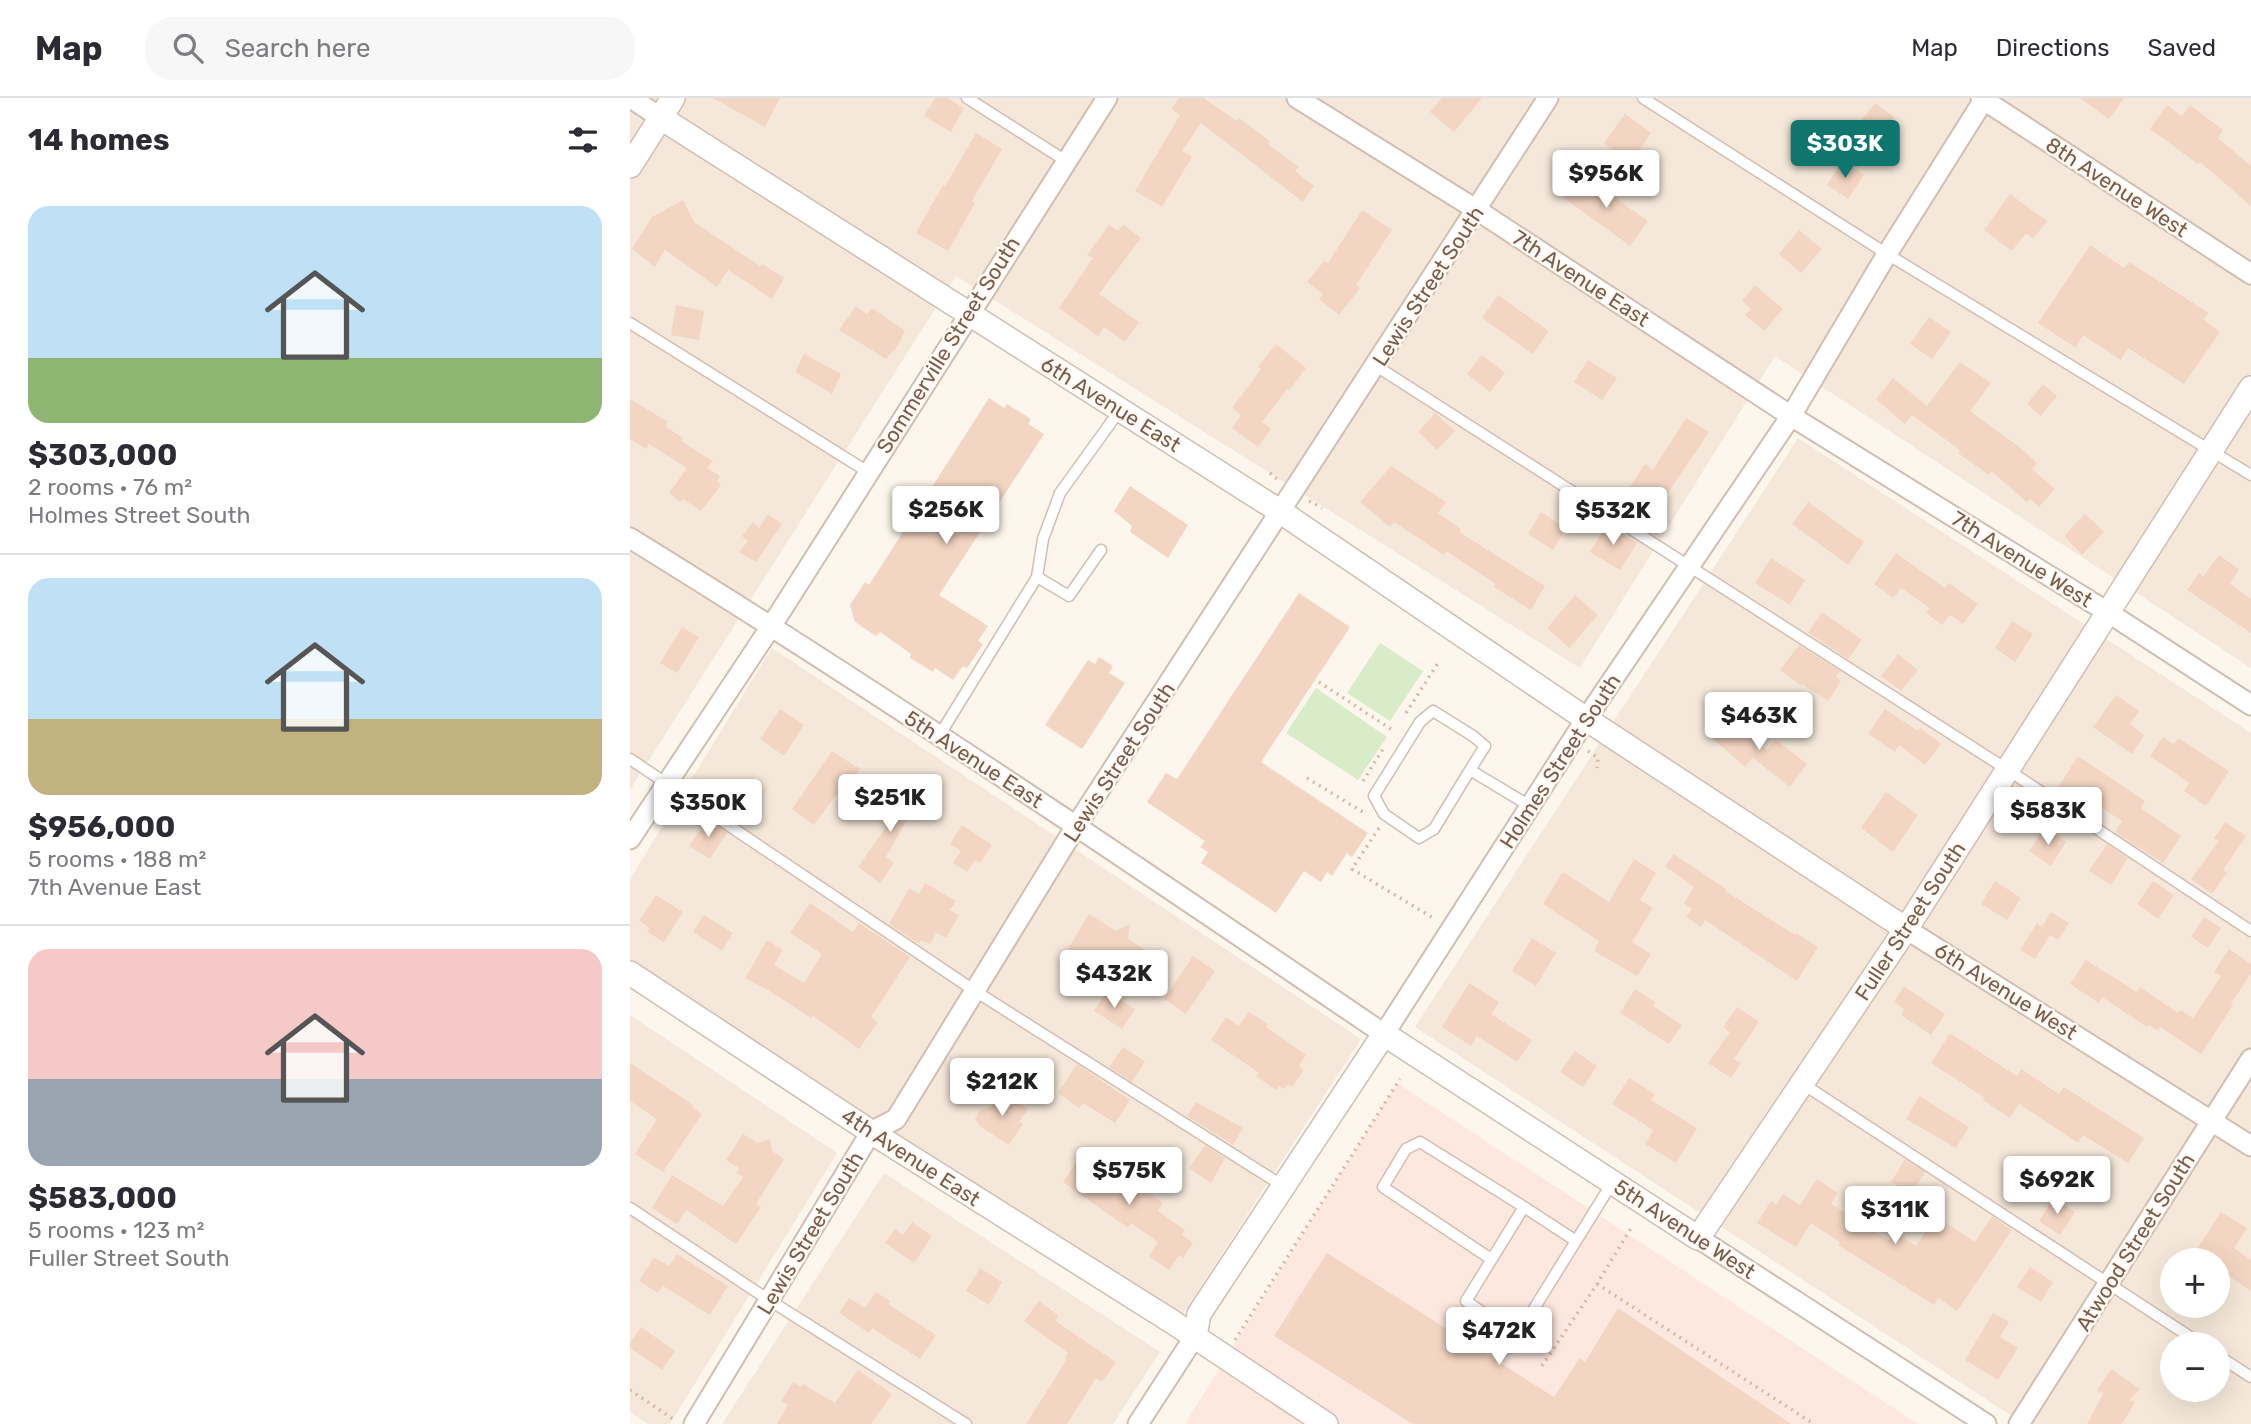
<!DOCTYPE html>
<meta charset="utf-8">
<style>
:root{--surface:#fff;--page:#f7f7f7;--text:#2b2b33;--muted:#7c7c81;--line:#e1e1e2;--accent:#0f766e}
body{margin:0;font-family:Rubik,sans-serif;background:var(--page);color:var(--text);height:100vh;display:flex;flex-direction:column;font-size:26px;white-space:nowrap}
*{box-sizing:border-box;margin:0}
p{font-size:23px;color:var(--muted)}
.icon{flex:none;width:38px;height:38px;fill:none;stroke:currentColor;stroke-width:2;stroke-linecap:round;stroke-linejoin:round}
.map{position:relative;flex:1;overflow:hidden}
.side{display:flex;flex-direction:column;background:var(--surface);width:630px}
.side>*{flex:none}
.fabs{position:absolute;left:1530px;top:1150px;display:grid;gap:14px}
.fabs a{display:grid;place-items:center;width:70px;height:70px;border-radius:50%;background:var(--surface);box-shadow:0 7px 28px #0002;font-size:35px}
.price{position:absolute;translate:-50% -60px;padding:0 16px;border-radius:7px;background:#fff;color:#222;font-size:23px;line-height:46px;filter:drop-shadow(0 2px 4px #0008)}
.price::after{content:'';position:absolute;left:50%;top:42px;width:21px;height:16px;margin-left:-10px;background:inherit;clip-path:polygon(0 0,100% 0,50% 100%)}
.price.current{background:var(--accent);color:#fff}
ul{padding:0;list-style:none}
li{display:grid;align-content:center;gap:14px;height:371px;padding:0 28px}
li+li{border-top:2px solid var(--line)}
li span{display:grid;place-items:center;height:217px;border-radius:21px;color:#555}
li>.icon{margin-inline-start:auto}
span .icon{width:126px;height:126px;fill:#fffc;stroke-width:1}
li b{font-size:30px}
h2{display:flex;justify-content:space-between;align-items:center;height:84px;padding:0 28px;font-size:30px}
header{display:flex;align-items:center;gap:42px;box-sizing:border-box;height:98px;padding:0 35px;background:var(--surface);border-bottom:2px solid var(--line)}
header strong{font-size:33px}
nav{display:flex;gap:38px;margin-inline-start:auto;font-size:24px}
.search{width:490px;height:63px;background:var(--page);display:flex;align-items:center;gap:18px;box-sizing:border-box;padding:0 24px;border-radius:28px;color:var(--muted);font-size:26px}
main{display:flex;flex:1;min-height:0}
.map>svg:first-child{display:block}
.residential{fill:#f5e8da;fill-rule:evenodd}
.commercial{fill:#fde8e0}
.green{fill:#d8ecc9}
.building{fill:#f3d5c3}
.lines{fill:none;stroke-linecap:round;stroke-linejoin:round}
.service-casing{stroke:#d1beb0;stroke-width:13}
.minor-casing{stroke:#d1beb0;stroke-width:23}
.tertiary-casing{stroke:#d1beb0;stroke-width:26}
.path{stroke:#d9b8a5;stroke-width:3.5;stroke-dasharray:2 5;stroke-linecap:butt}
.service{stroke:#fff;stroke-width:10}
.minor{stroke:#fff;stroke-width:19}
.tertiary{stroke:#fff;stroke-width:23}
.labels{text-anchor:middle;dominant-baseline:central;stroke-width:5;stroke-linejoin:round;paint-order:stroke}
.street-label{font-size:21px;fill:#7a5c4d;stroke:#fffaf3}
</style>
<header>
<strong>Map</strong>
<div class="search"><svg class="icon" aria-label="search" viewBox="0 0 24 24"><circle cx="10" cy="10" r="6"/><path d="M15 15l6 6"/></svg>Search here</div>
<nav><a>Map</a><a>Directions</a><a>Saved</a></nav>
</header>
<main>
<section class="side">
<h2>14 homes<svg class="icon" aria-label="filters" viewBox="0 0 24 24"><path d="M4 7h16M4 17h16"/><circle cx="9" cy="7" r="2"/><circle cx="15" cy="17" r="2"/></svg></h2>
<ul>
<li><span style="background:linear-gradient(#bfe0f5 70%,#8fb573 0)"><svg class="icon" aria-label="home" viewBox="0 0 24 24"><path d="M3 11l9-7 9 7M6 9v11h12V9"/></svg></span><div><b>$303,000</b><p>2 rooms · 76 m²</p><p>Holmes Street South</p></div></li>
<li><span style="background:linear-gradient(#bfe0f5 65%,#c2b280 0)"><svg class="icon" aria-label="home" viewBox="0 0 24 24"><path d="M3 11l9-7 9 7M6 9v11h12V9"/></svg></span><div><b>$956,000</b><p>5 rooms · 188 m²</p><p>7th Avenue East</p></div></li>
<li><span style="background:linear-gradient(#f6c9c9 60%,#9aa5b1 0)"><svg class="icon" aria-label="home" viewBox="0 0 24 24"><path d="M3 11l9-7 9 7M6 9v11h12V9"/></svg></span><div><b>$583,000</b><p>5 rooms · 123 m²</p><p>Fuller Street South</p></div></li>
</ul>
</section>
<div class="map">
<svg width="1621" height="1326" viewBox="0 0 1621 1326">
<rect width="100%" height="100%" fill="#fdf6ec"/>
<path class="residential" d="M 0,0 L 1621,0 L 1621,570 L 1145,258 L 950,570 L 326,178 L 0,692 Z
M 1168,340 L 1621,635 L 1621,1326 L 1394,1326 L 785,929 ZM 1542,1162 L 1587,1162 L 1587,1208 L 1542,1208 ZM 1542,1246 L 1587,1246 L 1587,1292 L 1542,1292 Z
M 142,550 L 731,941 L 551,1219 L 0,867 L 0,781 Z
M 0,917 L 207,1055 L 40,1326 L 18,1326 L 0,1314 Z
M 254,1075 L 530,1254 L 483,1326 L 92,1326 Z"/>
<path class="commercial" d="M 767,985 L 1288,1326 L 555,1326 Z"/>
<path class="green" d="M 750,545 L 793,573 L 760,623 L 717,595 Z
M 686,590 L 757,639 L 728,682 L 656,635 Z"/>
<path class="building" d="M 83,0 L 150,0 L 135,29 Z
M 305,0 L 317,0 L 334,10 L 321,34 L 294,18 Z
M 549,0 L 573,0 L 607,23 L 609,20 L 640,43 L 638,46 L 669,69 L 665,73 L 684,88 L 673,104 L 571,25 L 552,53 L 562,59 L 532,109 L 505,93 L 550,17 L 541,11 Z
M 812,0 L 852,0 L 824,34 L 800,14 Z
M 1450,0 L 1494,0 L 1479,21 Z
M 1245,5 L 1264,19 L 1257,29 L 1263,33 L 1250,50 L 1225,31 Z
M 1537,7 L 1552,18 L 1560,7 L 1593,32 L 1588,40 L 1621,68 L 1621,108 L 1570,64 L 1568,66 L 1520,31 Z
M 995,16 L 1021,35 L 1001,64 L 974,45 Z
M 346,35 L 372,51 L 342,103 L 345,105 L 318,153 L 286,135 L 313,87 L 315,88 Z
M 1212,63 L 1234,77 L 1218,101 L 1197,87 Z
M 949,78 L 967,91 L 973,83 L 987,94 L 984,99 L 1018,123 L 1000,148 L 934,100 Z
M 1380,96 L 1417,123 L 1403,141 L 1396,135 L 1382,153 L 1354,132 Z
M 53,102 L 64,124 L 130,168 L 132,166 L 154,180 L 142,201 L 98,172 L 87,189 L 35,152 L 25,169 L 2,151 L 22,119 Z
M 732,112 L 762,132 L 726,187 L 730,190 L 709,217 L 689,201 L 693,196 L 677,184 L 694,163 L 698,165 Z
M 493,126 L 511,140 L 469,196 L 509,224 L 495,244 L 474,229 L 468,238 L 429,210 L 463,160 L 457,157 L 479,127 L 488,133 Z
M 1169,132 L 1192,151 L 1171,175 L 1149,156 Z
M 1460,147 L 1494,170 L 1499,164 L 1579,215 L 1573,221 L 1590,234 L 1554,286 L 1498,250 L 1491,262 L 1453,237 L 1446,250 L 1408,225 Z
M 1125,187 L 1153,211 L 1134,233 L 1115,217 L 1121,211 L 1112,203 Z
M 868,197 L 919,233 L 903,256 L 852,220 Z
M 46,207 L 74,213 L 69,242 L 41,237 Z
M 226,208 L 237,216 L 242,210 L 275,233 L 268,247 L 256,261 L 209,232 Z
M 1299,219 L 1321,234 L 1302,261 L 1280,246 Z
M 646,246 L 676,270 L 659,293 L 657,291 L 632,324 L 641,331 L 628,349 L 602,330 L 611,317 L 602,310 L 631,271 L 628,269 Z
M 174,256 L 211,276 L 202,296 L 165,274 Z
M 852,257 L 875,275 L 860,294 L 837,276 Z
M 958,262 L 987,280 L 972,302 L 944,284 Z
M 1330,264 L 1361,285 L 1340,313 L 1388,348 L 1407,365 L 1402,371 L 1425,391 L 1409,409 L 1400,401 L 1397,404 L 1361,373 L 1359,377 L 1328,355 L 1330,352 L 1282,317 L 1275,326 L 1246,301 L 1263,280 L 1297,308 Z
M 1413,286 L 1427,298 L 1411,318 L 1397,306 Z
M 359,300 L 374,310 L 377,306 L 401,321 L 398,326 L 414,336 L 309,497 L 358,528 L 348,543 L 353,546 L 337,570 L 333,568 L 323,582 L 305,570 L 303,574 L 280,560 L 281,556 L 250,534 L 246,538 L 225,524 L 220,507 L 235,484 L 239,487 Z
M 0,301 L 38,324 L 35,328 L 53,340 L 51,343 L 83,363 L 77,370 L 90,378 L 87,383 L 91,387 L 71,413 L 53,401 L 50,404 L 39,395 L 57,370 L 19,346 L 16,351 L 0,341 Z
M 805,315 L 825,333 L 807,352 L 788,334 Z
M 1056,320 L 1079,334 L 1023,417 L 994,397 L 1015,366 L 1023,372 Z
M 761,368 L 816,404 L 808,415 L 831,431 L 829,434 L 915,488 L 901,512 L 864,489 L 866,486 L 816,453 L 814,457 L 764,424 L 760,429 L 730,404 Z
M 500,388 L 558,427 L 538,460 L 500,434 L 502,428 L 484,413 Z
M 1178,404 L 1234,444 L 1218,467 L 1162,426 Z
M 911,414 L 936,430 L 923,452 L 898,436 Z
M 138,416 L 152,426 L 126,464 L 109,454 L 118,443 L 112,438 L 123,424 L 129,430 Z
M 1455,416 L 1474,434 L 1452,457 L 1434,438 Z
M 977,426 L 1007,445 L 990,472 L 960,454 Z
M 1266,455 L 1315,490 L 1319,485 L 1348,506 L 1333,526 L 1320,517 L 1312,527 L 1296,515 L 1300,510 L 1271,490 L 1263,500 L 1244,486 Z
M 1589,457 L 1609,471 L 1600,486 L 1621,501 L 1621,535 L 1557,492 L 1569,475 L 1573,479 Z
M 1141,460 L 1175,482 L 1160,507 L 1125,485 Z
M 669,495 L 720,529 L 631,664 L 738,735 L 722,759 L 717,755 L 702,778 L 697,774 L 691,784 L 674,773 L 646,815 L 571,765 L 578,754 L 570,749 L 575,743 L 517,704 L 536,675 L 547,681 Z
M 945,497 L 968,517 L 939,550 L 917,530 Z
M 1192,514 L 1232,542 L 1218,561 L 1178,535 Z
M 1382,523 L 1403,536 L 1385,564 L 1365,550 Z
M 52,529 L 69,539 L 47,575 L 30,565 Z
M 1169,547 L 1210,573 L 1206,579 L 1211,583 L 1198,603 L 1172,586 L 1170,587 L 1150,572 Z
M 1268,556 L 1288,572 L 1271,593 L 1251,578 Z
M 469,559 L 483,568 L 479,575 L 495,585 L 452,651 L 415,627 L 458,562 L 465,566 Z
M 1486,597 L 1509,613 L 1500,626 L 1514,637 L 1502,656 L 1463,629 Z
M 150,611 L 174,627 L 154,658 L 130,641 Z
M 1255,611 L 1288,633 L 1290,630 L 1311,646 L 1295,667 L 1269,647 L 1265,654 L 1238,636 Z
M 1099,619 L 1137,652 L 1145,641 L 1177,666 L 1160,689 L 1123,660 L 1115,669 L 1081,639 Z
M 1533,639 L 1544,646 L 1548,640 L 1599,673 L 1576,708 L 1554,693 L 1559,685 L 1520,658 Z
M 202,653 L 230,671 L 211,700 L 206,697 L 184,727 L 162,711 Z
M 1448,658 L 1515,703 L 1511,710 L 1551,738 L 1533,765 L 1485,734 L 1492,723 L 1452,697 L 1445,708 L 1425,694 Z
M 102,684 L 127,701 L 111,723 L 107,720 L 105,723 L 85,709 Z
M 265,691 L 296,709 L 288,723 L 279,718 L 256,759 L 264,765 L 250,785 L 228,769 L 258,726 L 248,721 Z
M 1256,694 L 1288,717 L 1263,754 L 1231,730 Z
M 77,721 L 97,735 L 80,761 L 59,748 Z
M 1595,724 L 1616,738 L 1593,772 L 1597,775 L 1582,796 L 1561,781 L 1589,743 L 1584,740 Z
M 332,727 L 362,747 L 350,765 L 345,762 L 337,774 L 323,765 L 331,753 L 320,746 Z
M 1414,730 L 1436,744 L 1421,768 L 1399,753 Z
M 1477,746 L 1498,760 L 1481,787 L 1459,773 Z
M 1044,756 L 1096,791 L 1095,793 L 1165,837 L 1166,835 L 1188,849 L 1167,883 L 1075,822 L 1071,829 L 1056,819 L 1062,811 L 1054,805 L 1064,789 L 1035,768 Z
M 1004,761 L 1026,775 L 1010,802 L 1023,810 L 1002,844 L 1021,856 L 1007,878 L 964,853 L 969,843 L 913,806 L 933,774 L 979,804 Z
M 1365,783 L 1391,800 L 1377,822 L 1351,806 Z
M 1523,783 L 1544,797 L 1528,821 L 1507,806 Z
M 295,785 L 326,803 L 320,812 L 329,817 L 316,840 L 306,835 L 300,846 L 291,842 L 289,846 L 259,826 L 279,790 L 289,796 Z
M 26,797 L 53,814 L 34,844 L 17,834 L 20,830 L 9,823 Z
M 180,805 L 223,834 L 229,825 L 280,859 L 241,919 L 248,924 L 229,951 L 182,917 L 181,920 L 138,892 L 115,880 L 137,842 L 153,852 L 144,867 L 174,885 L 192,856 L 160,835 Z
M 1421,814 L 1439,825 L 1428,842 L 1420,837 L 1405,861 L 1390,852 L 1407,825 L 1412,829 Z
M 459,816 L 486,833 L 500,826 L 498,841 L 514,851 L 493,885 L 438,851 Z
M 74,817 L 103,835 L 92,853 L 63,834 Z
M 1574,819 L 1591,830 L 1578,850 L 1561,839 Z
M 902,840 L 926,855 L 906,888 L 882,873 Z
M 1599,851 L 1621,866 L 1621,875 L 1601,906 L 1603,907 L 1571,956 L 1530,929 L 1528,933 L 1518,927 L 1517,929 L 1472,899 L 1469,905 L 1440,886 L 1456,862 L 1507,894 L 1510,889 L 1548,915 L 1550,912 L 1563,920 L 1591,878 L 1584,874 Z
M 563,858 L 585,873 L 556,916 L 534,901 Z
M 839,885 L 869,904 L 861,916 L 902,942 L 887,964 L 847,938 L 841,948 L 812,929 Z
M 1274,888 L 1315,916 L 1301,937 L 1271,917 L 1274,911 L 1264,904 Z
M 1005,891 L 1025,904 L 1023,908 L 1052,927 L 1039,946 L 990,915 Z
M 477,893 L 505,911 L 492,931 L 464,913 Z
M 1107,909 L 1129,924 L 1104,961 L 1111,965 L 1101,980 L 1078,965 L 1100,934 L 1093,929 Z
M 619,914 L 638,926 L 636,929 L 676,957 L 669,967 L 673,973 L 662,989 L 658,986 L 654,991 L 649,988 L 646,992 L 626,978 L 629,975 L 581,942 L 596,919 L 609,928 Z
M 1320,935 L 1387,978 L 1391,971 L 1429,996 L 1434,989 L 1514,1040 L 1498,1065 L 1453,1037 L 1448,1045 L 1389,1006 L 1380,1020 L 1353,1002 L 1355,1000 L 1301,965 Z
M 493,949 L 515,963 L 502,984 L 479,969 Z
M 945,953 L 967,968 L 953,989 L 930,974 Z
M 0,965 L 63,1007 L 62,1009 L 72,1016 L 33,1074 L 5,1056 L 27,1021 L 0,1003 Z
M 447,966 L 500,1002 L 485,1025 L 453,1005 L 449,1010 L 428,995 Z
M 999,980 L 1025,996 L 1021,1002 L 1067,1030 L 1046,1065 L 1015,1046 L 1023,1032 L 982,1006 Z
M 371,993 L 398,1011 L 389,1024 L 393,1026 L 379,1047 L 351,1029 L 345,1021 L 349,1013 L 362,1008 Z
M 1289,998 L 1339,1029 L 1326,1050 L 1276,1021 Z
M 566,1004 L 613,1030 L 603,1047 L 557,1018 Z
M 113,1036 L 128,1045 L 140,1041 L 142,1053 L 154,1061 L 126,1106 L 131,1109 L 106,1146 L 56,1112 L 47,1126 L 22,1110 L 42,1077 L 93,1108 L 113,1079 L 106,1075 L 109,1070 L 96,1062 Z
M 575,1047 L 595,1060 L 581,1085 L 559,1070 Z
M 468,1055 L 483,1066 L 481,1069 L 533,1105 L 528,1113 L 555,1132 L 552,1137 L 563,1145 L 553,1160 L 549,1157 L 539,1172 L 519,1158 L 528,1144 L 501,1125 L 498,1130 L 433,1084 L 450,1059 L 460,1066 Z
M 1275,1061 L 1295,1074 L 1281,1096 L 1261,1084 Z
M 1187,1081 L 1208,1095 L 1201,1106 L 1259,1142 L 1264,1134 L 1286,1148 L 1306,1118 L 1345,1144 L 1362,1118 L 1382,1132 L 1327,1213 L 1308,1200 L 1304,1207 L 1208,1147 L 1210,1144 L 1181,1125 L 1166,1149 L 1127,1125 L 1141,1103 L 1146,1107 L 1153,1096 L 1170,1107 Z
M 1424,1100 L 1445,1114 L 1430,1137 L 1409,1123 Z
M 1591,1114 L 1617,1130 L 1604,1150 L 1621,1162 L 1621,1193 L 1587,1170 L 1587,1162 L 1560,1162 Z
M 282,1124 L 302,1138 L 284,1165 L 255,1145 L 265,1131 L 273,1137 Z
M 697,1155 L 924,1299 L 950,1260 L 955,1264 L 988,1210 L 1161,1326 L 783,1326 L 644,1238 Z
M 47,1156 L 98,1188 L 80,1217 L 33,1188 L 28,1195 L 9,1183 L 24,1159 L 39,1168 Z
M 1400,1169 L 1423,1184 L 1411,1204 L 1387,1189 Z
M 350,1170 L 372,1184 L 359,1207 L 336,1193 Z
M 246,1194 L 260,1203 L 258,1206 L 306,1237 L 290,1261 L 242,1230 L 239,1235 L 209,1215 L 219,1200 L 235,1210 Z
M 409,1203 L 429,1218 L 425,1223 L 486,1264 L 472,1284 L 466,1280 L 437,1326 L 396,1326 L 437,1261 L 435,1260 L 438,1255 L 394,1223 Z
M 1363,1215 L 1379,1224 L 1370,1239 L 1388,1250 L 1368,1282 L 1335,1262 Z
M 11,1229 L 45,1253 L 32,1272 L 0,1250 L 0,1245 Z
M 1481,1271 L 1510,1291 L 1499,1302 L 1505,1304 L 1492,1326 L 1457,1326 L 1473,1296 L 1467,1292 Z
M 228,1272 L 262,1296 L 241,1326 L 147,1326 L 158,1307 L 151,1303 L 163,1284 L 171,1289 L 173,1286 L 205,1305 Z"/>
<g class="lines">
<defs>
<path id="service" d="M 337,0 L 436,63
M 1013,0 L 1257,156 L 1621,377
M 0,225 L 238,374
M 746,268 L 1378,672 L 1621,833
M 471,452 L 439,498 L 407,479 L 413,441 L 430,395 L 490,312
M 309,638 L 407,479
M 0,661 L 345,893 L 653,1088
M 840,672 L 804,731 L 789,740 L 754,716 L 744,698 L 790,624 L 803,613 L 843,638 L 855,648 L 840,672 L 900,708
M 1173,986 L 1571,1246
M 894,1109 L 946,1143
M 0,1110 L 139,1202 L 336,1326
M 861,1161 L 753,1089 L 776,1051 L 790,1044 L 894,1109 L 836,1203 L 887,1238 L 982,1085
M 1587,1257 L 1621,1279"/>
<path id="minor" d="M 1,0 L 31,20
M 667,0 L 847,112 L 1161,318 L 1479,515 L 1621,607
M 1351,0 L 1621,176
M 0,440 C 256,598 505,767 754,936 L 956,621 L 1161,318 L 1257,156 L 1355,0
M 0,741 L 142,527 L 477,0
M 1276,831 L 1621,1048
M 1068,1140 L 1356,1326
M 64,1326 L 241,1034 L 266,1021 L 446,728 L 918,0
M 508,1326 L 565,1238
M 1389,1326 L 1621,961"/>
<path id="tertiary" d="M 31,20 L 651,414 L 956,621 L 1276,831
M 0,68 L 43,0
M 0,875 L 241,1034 L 541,1223 L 696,1326
M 565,1238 L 569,1216 L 754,936 L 1068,1140 L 1276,831 L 1621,290"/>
</defs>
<use href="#service" class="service-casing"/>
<use href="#minor" class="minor-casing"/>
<use href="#tertiary" class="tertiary-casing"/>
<path class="path" d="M 640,375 L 647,381
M 679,403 L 692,410
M 689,584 L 764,633
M 776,615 L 808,565
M 958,653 L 968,660 L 967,670
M 677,680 L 733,714
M 733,683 L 753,651
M 749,730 L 722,771 L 805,821
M 967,1186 L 1184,1326
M 605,1242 L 770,981
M 912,1268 L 967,1186 L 1001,1130
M 0,1292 L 46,1323"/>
<use href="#service" class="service"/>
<use href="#minor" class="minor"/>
<use href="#tertiary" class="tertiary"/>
</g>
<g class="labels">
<g class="street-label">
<text transform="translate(1487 89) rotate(33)">8th Avenue West</text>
<text transform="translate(951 180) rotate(33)">7th Avenue East</text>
<text transform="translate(798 188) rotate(-57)">Lewis Street South</text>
<text transform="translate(318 247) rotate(-58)">Sommerville Street South</text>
<text transform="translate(481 306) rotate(32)">6th Avenue East</text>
<text transform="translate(1392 461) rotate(32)">7th Avenue West</text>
<text transform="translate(344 661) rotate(33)">5th Avenue East</text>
<text transform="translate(930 663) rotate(-57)">Holmes Street South</text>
<text transform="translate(489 664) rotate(-57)">Lewis Street South</text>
<text transform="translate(1280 823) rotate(-57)">Fuller Street South</text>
<text transform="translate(1376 893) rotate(32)">6th Avenue West</text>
<text transform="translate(281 1059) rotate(33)">4th Avenue East</text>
<text transform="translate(1055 1131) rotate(33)">5th Avenue West</text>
<text transform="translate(180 1135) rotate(-59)">Lewis Street South</text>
<text transform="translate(1505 1144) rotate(-58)">Atwood Street South</text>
</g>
</g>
</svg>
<div class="fabs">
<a>+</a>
<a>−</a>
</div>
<b class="price current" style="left:1215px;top:82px">$303K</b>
<b class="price" style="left:976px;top:112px">$956K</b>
<b class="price" style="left:316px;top:448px">$256K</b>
<b class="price" style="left:983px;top:449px">$532K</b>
<b class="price" style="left:1129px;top:654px">$463K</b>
<b class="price" style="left:260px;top:736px">$251K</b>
<b class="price" style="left:78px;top:741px">$350K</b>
<b class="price" style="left:1418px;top:749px">$583K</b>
<b class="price" style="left:484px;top:912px">$432K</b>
<b class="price" style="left:372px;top:1020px">$212K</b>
<b class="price" style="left:499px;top:1109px">$575K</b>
<b class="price" style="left:1427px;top:1118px">$692K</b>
<b class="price" style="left:1265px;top:1148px">$311K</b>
<b class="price" style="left:869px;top:1269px">$472K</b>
</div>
</main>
